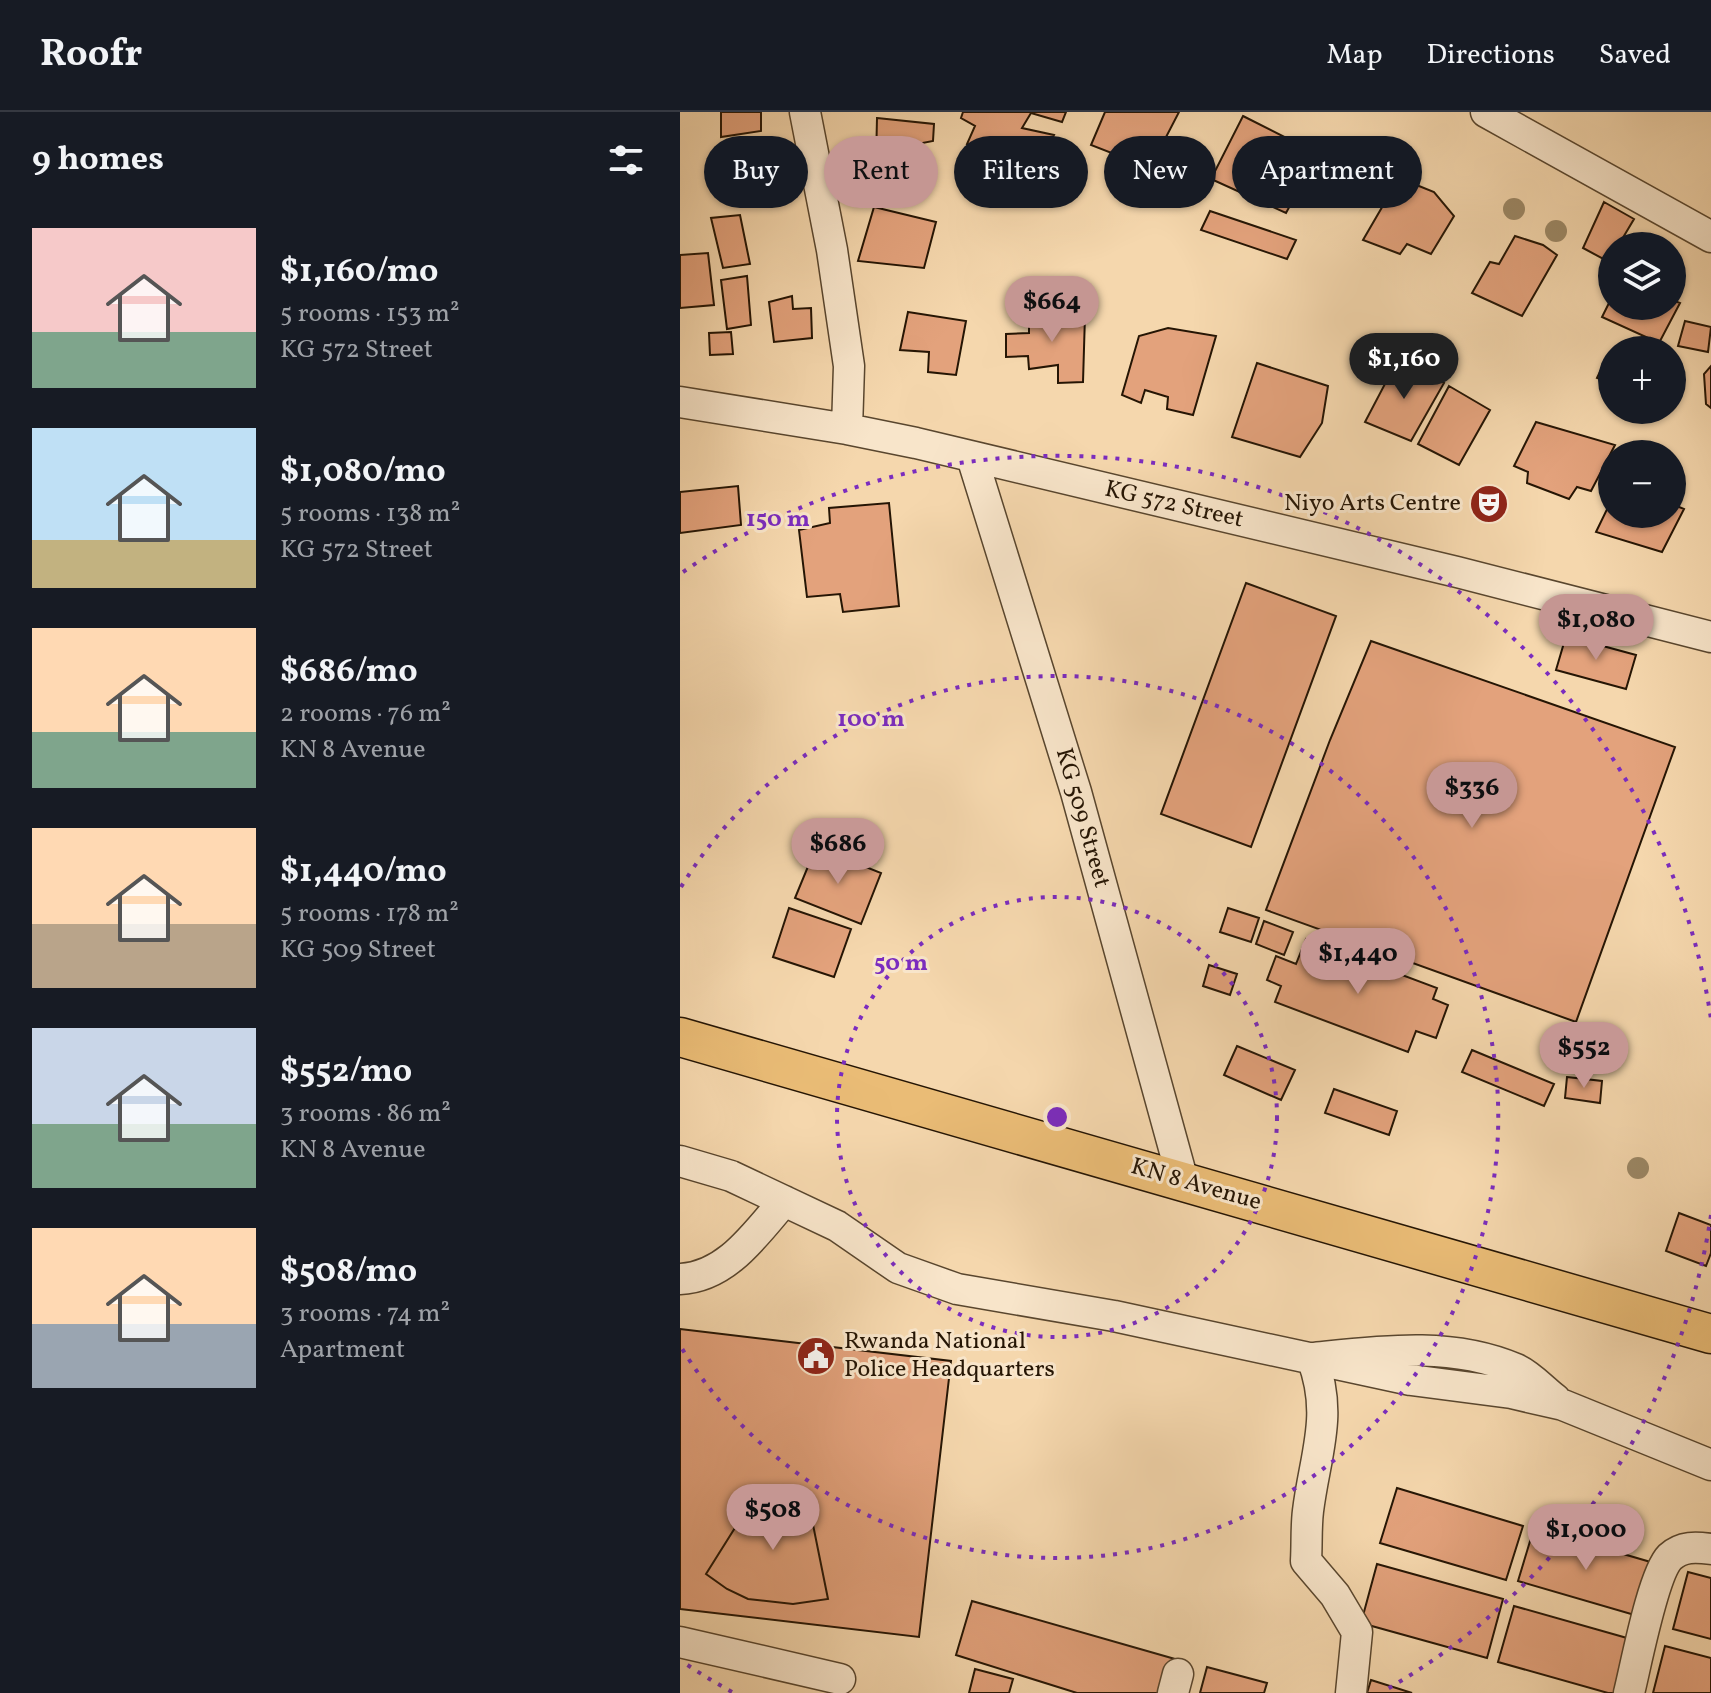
<!DOCTYPE html>
<meta charset="utf-8">
<style>
:root{--surface:#171b24;--page:#20242c;--text:#f1f3f6;--muted:#9ea1a6;--line:#363941;--accent:#c59692}
body{margin:0;font-family:Vollkorn,serif;background:var(--page);color:var(--text);height:100vh;display:flex;flex-direction:column;font-size:30px;white-space:nowrap}
*{box-sizing:border-box;margin:0}
p{font-size:26px;color:var(--muted)}
.icon{flex:none;width:44px;height:44px;fill:none;stroke:currentColor;stroke-width:2;stroke-linecap:round;stroke-linejoin:round}
.map{position:relative;flex:1;overflow:hidden}
.drawer{display:flex;flex-direction:column;background:var(--surface);width:680px}
.drawer>*{flex:none}
.guide{position:absolute;left:24px;top:24px;width:760px;height:72px;display:flex;gap:16px}
.buttons{position:absolute;left:918px;top:120px;display:grid;gap:16px}
.buttons a{display:grid;place-items:center;width:88px;height:88px;border-radius:50%;background:var(--surface);box-shadow:0 2px 6px #0004;font-size:40px}
.price{position:absolute;translate:-50% -68px;padding:0 18px;border-radius:28px;background:var(--accent);color:#111;font-size:26px;line-height:52px;filter:drop-shadow(0 2px 4px #0008)}
.price::after{content:'';position:absolute;left:50%;top:48px;width:24px;height:18px;margin-left:-12px;background:inherit;clip-path:polygon(0 0,100% 0,50% 100%)}
.price.current{background:#222;color:#fff}
ul{padding:0;list-style:none}
li{display:flex;align-items:center;gap:24px;height:200px;padding:0 32px}
li span{display:grid;place-items:center;flex:none;width:224px;height:160px;border-radius:0px;color:#555}
li>.icon{margin-inline-start:auto}
span .icon{width:96px;height:96px;fill:#fffc;stroke-width:1}
li b{font-size:34px}
h2{display:flex;justify-content:space-between;align-items:center;height:96px;padding:0 32px;font-size:34px}
.tag{padding:0 28px;border-radius:36px;background:var(--surface);box-shadow:0 2px 6px #0004;font-size:28px;line-height:72px}
.tag.current{background:var(--accent);color:#111}
header{display:flex;align-items:center;gap:48px;box-sizing:border-box;height:112px;padding:0 40px;background:var(--surface);border-bottom:2px solid var(--line)}
header strong{font-size:38px}
nav{display:flex;gap:44px;margin-inline-start:auto;font-size:28px}
main{display:flex;flex:1;min-height:0}
.map>svg:first-child{display:block}
.building{fill:#e3a27c;stroke:#251504;stroke-width:2}
.lines{fill:none;stroke-linecap:round;stroke-linejoin:round}
.minor-casing{stroke:#59462e;stroke-width:33}
.major-casing{stroke:#251504;stroke-width:41}
.minor{stroke:#f8e5ca;stroke-width:30}
.major{stroke:#eabc76;stroke-width:38}
.tree{fill:#9c8866}
.ring{fill:none;stroke:#7b2cbf;stroke-width:4;stroke-dasharray:4 8}
.labels{text-anchor:middle;dominant-baseline:central;stroke-width:6;stroke-linejoin:round;paint-order:stroke}
.poi-label{font-size:24px;fill:#251504;stroke:#f8e5ca;text-anchor:end}
.street-label{font-size:24px;fill:#251504;stroke:#f8e5ca}
.centre{fill:#7b2cbf;stroke:#f8e5ca;stroke-width:4}
.ring-label{font-size:24px;text-anchor:middle;font-weight:bold;fill:#7b2cbf;stroke:#f8e5ca;stroke-width:6;stroke-linejoin:round;paint-order:stroke}
</style>
<header>
<strong>Roofr</strong>
<nav><a>Map</a><a>Directions</a><a>Saved</a></nav>
</header>
<main>
<section class="drawer">
<h2>9 homes<svg class="icon" aria-label="filters" viewBox="0 0 24 24"><path d="M4 7h16M4 17h16"/><circle cx="9" cy="7" r="2"/><circle cx="15" cy="17" r="2"/></svg></h2>
<ul>
<li><span style="background:linear-gradient(#f6c9c9 65%,#7fa58c 0)"><svg class="icon" aria-label="home" viewBox="0 0 24 24"><path d="M3 11l9-7 9 7M6 9v11h12V9"/></svg></span><div><b>$1,160/mo</b><p>5 rooms · 153 m²</p><p>KG 572 Street</p></div></li>
<li><span style="background:linear-gradient(#bfe0f5 70%,#c2b280 0)"><svg class="icon" aria-label="home" viewBox="0 0 24 24"><path d="M3 11l9-7 9 7M6 9v11h12V9"/></svg></span><div><b>$1,080/mo</b><p>5 rooms · 138 m²</p><p>KG 572 Street</p></div></li>
<li><span style="background:linear-gradient(#ffd9b3 65%,#7fa58c 0)"><svg class="icon" aria-label="home" viewBox="0 0 24 24"><path d="M3 11l9-7 9 7M6 9v11h12V9"/></svg></span><div><b>$686/mo</b><p>2 rooms · 76 m²</p><p>KN 8 Avenue</p></div></li>
<li><span style="background:linear-gradient(#ffd9b3 60%,#b9a48a 0)"><svg class="icon" aria-label="home" viewBox="0 0 24 24"><path d="M3 11l9-7 9 7M6 9v11h12V9"/></svg></span><div><b>$1,440/mo</b><p>5 rooms · 178 m²</p><p>KG 509 Street</p></div></li>
<li><span style="background:linear-gradient(#c9d6e8 60%,#7fa58c 0)"><svg class="icon" aria-label="home" viewBox="0 0 24 24"><path d="M3 11l9-7 9 7M6 9v11h12V9"/></svg></span><div><b>$552/mo</b><p>3 rooms · 86 m²</p><p>KN 8 Avenue</p></div></li>
<li><span style="background:linear-gradient(#ffd9b3 60%,#9aa5b1 0)"><svg class="icon" aria-label="home" viewBox="0 0 24 24"><path d="M3 11l9-7 9 7M6 9v11h12V9"/></svg></span><div><b>$508/mo</b><p>3 rooms · 74 m²</p><p>Apartment</p></div></li>
</ul>
</section>
<div class="map">
<svg width="1031" height="1581" viewBox="0 0 1031 1581">
<rect width="100%" height="100%" fill="#f5d7ad"/>
<filter id="stains"><feTurbulence type="fractalNoise" baseFrequency=".0025" numOctaves="4"/><feColorMatrix values="0 0 0 0 .2 0 0 0 0 .09 0 0 0 0 .02 0 0 0 .5 -.17"/></filter>
<radialGradient id="worn" r=".72"><stop offset=".6" stop-color="#630" stop-opacity="0"/><stop offset="1" stop-color="#630" stop-opacity=".3"/></radialGradient>
<path class="building" d="M 41,0 L 81,0 L 81,19 L 41,25 Z
M 283,0 L 386,0 L 382,10 L 351,1 L 342,16 L 374,23 L 362,45 L 326,42 L 287,32 L 295,14 L 281,6 Z
M 425,0 L 499,0 L 470,56 L 411,33 Z
M 563,4 L 638,42 L 606,101 L 531,67 Z
M 197,6 L 254,12 L 253,29 L 237,32 L 235,77 L 181,78 L 182,51 L 196,50 Z
M 734,72 L 754,80 L 774,104 L 751,142 L 727,132 L 720,142 L 683,128 L 708,85 L 727,82 Z
M 924,90 L 954,107 L 938,134 L 932,134 L 932,145 L 929,150 L 903,136 Z
M 194,95 L 256,110 L 244,156 L 178,149 Z
M 530,99 L 616,128 L 607,147 L 521,118 Z
M 60,103 L 70,152 L 43,156 L 31,106 Z
M 835,124 L 863,133 L 877,143 L 842,204 L 792,181 L 810,150 L 819,152 Z
M 28,141 L 34,193 L 0,196 L 0,143 Z
M 67,164 L 71,213 L 47,217 L 41,168 Z
M 112,184 L 113,197 L 131,196 L 132,226 L 94,230 L 89,190 Z
M 932,185 L 932,194 L 992,194 L 992,188 L 1000,191 L 979,231 L 922,205 Z
M 228,200 L 286,209 L 276,263 L 248,260 L 249,240 L 220,238 Z
M 349,200 L 405,203 L 403,270 L 378,271 L 378,253 L 349,257 L 348,244 L 326,245 L 326,222 L 349,221 Z
M 1005,209 L 1031,215 L 1028,240 L 998,234 Z
M 488,216 L 536,224 L 513,303 L 487,297 L 488,285 L 465,278 L 461,291 L 442,283 L 459,224 Z
M 51,220 L 53,242 L 30,243 L 29,221 Z
M 927,245 L 932,247 L 932,271 L 917,266 Z
M 718,247 L 764,271 L 731,329 L 685,310 Z
M 577,251 L 648,274 L 642,311 L 620,345 L 552,325 Z
M 1031,254 L 1031,296 L 1026,292 L 1024,262 Z
M 769,274 L 810,298 L 779,353 L 738,332 Z
M 856,310 L 935,333 L 911,379 L 897,375 L 889,387 L 847,371 L 848,360 L 834,354 Z
M 58,374 L 61,413 L 0,421 L 0,380 Z
M 932,387 L 932,402 L 992,402 L 992,392 L 1004,397 L 982,440 L 916,420 Z
M 209,391 L 219,494 L 163,500 L 160,482 L 127,485 L 119,418 L 150,411 L 149,396 Z
M 566,471 L 656,504 L 571,735 L 481,702 Z
M 886,524 L 956,543 L 946,577 L 876,558 Z
M 691,529 L 995,635 L 896,910 L 586,798 L 650,628 Z
M 136,735 L 201,761 L 181,812 L 115,786 Z
M 109,796 L 171,817 L 154,865 L 93,845 Z
M 548,796 L 579,806 L 571,830 L 540,820 Z
M 584,809 L 613,820 L 604,843 L 576,832 Z
M 626,827 L 757,876 L 753,887 L 768,893 L 756,926 L 736,919 L 728,940 L 595,890 L 601,874 L 587,868 L 596,844 L 616,852 Z
M 529,853 L 557,862 L 550,883 L 523,874 Z
M 557,934 L 615,958 L 601,988 L 544,963 Z
M 792,938 L 874,972 L 864,994 L 782,960 Z
M 887,965 L 922,969 L 920,991 L 885,986 Z
M 654,977 L 717,999 L 709,1023 L 645,1001 Z
M 999,1101 L 1031,1113 L 1031,1141 L 1026,1154 L 986,1139 Z
M 0,1217 L 271,1249 L 239,1525 L 0,1497 Z
M 80,1376 L 127,1383 L 148,1487 L 113,1492 L 68,1487 L 47,1477 L 26,1462 Z
M 717,1376 L 843,1414 L 826,1468 L 700,1431 Z
M 854,1416 L 974,1451 L 958,1504 L 838,1469 Z
M 697,1452 L 823,1487 L 807,1546 L 681,1511 Z
M 1008,1460 L 1031,1466 L 1031,1527 L 993,1517 Z
M 292,1489 L 495,1547 L 487,1581 L 397,1581 L 276,1543 Z
M 834,1494 L 954,1528 L 939,1581 L 928,1581 L 818,1550 Z
M 985,1534 L 1031,1546 L 1031,1581 L 973,1581 Z
M 527,1555 L 587,1571 L 584,1581 L 520,1581 Z
M 295,1557 L 333,1567 L 329,1581 L 289,1581 Z
M 691,1568 L 732,1581 L 687,1581 Z"/>
<g class="lines">
<defs>
<path id="minor" d="M 125,0 L 152,138 L 169,254 L 167,317
M 806,0 L 1031,125
M 0,290 L 167,317 L 236,331 L 777,460 L 1031,525
M 292,345 L 396,680 L 503,1069
M 0,1049 L 51,1064 L 157,1114 L 218,1156 L 277,1177 L 434,1204 L 731,1268 L 831,1281 L 883,1293 L 1031,1353
M 0,1167 C 47,1165 76,1121 104,1089
M 0,1530 L 160,1567
M 493,1581 L 498,1562
M 671,1581 L 677,1520 L 655,1483 L 626,1449 C 627,1432 626,1415 628,1399 C 635,1342 654,1303 632,1246 C 700,1239 771,1229 836,1257 C 850,1263 863,1278 875,1287
M 949,1581 C 956,1553 973,1462 990,1445 C 1002,1434 1016,1435 1031,1437"/>
<path id="major" d="M 0,925 L 1031,1222"/>
</defs>
<use href="#minor" class="minor-casing"/>
<use href="#major" class="major-casing"/>
<use href="#minor" class="minor"/>
<use href="#major" class="major"/>
</g>
<g class="tree">
<circle cx="834" cy="97" r="11"/>
<circle cx="876" cy="119" r="11"/>
<circle cx="958" cy="1056" r="11"/>
</g>
<g class="ring">
<circle cx="377" cy="1005" r="220"/>
<path d="M1 775A441 441 0 1 1 1 1235"/>
<path d="M1031 1103A661 661 0 0 1 702 1580M52 1580A661 661 0 0 1 3 1550M3 460A661 661 0 0 1 1031 907"/>
</g>
<defs>
<symbol id="theatre-disc" viewBox="-11 -11 22 22"><circle r="9.5" fill="#8f2418" stroke="#f8e5ca"/><path d="M-5-5.5Q0-4 5-5.5V0Q5 5 0 6Q-5 5-5 0ZM-3.3-2.5H-1v1.5H-3.3ZM1-2.5H3.3v1.5H1ZM-2.8 1Q0 5.5 2.8 1Z" fill="#fff"/></symbol>
<symbol id="civic-disc" viewBox="-11 -11 22 22"><circle r="9.5" fill="#8f2418" stroke="#f8e5ca"/><path d="M-.6-6.5H3V-4.5H.6V-3L4-1V1h2V6H-6V1h2V-1L-.6-3ZM-1.2 2.5V6h2.4V2.5Z" fill="#fff"/></symbol>
</defs>
<g fill-rule="evenodd">
<use href="#theatre-disc" x="787" y="370" width="44" height="44"/>
<use href="#civic-disc" x="114" y="1222" width="44" height="44"/>
</g>
<g class="labels">
<g class="poi-label">
<text x="781" y="392">Niyo Arts Centre</text>
<text x="164" y="1230" text-anchor="start">Rwanda National<tspan x="164" dy="28">Police Headquarters</tspan></text>
</g>
<g class="street-label">
<text transform="translate(494 393) rotate(13)">KG 572 Street</text>
<text transform="translate(402 706) rotate(74)">KG 509 Street</text>
<text transform="translate(516 1073) rotate(16)">KN 8 Avenue</text>
</g>
</g>
<circle cx="377" cy="1005" r="12" class="centre"/>
<g class="ring-label">
<text x="98" y="414">150 m</text>
<text x="191" y="614">100 m</text>
<text x="221" y="858">50 m</text>
</g>
<rect width="100%" height="100%" filter="url(#stains)"/>
<rect width="100%" height="100%" fill="url(#worn)"/>
</svg>
<div class="buttons">
<a><svg class="icon" aria-label="layers" viewBox="0 0 24 24"><path d="M12 4l9 5-9 5-9-5zM3 14l9 5 9-5"/></svg></a>
<a>+</a>
<a>−</a>
</div>
<b class="price" style="left:372px;top:232px">$664</b>
<b class="price current" style="left:724px;top:289px">$1,160</b>
<b class="price" style="left:916px;top:550px">$1,080</b>
<b class="price" style="left:792px;top:718px">$336</b>
<b class="price" style="left:158px;top:774px">$686</b>
<b class="price" style="left:678px;top:884px">$1,440</b>
<b class="price" style="left:904px;top:978px">$552</b>
<b class="price" style="left:93px;top:1440px">$508</b>
<b class="price" style="left:906px;top:1460px">$1,000</b>
<div class="guide">
<a class="tag">Buy</a>
<a class="tag current">Rent</a>
<a class="tag">Filters</a>
<a class="tag">New</a>
<a class="tag">Apartment</a>
</div>
</div>
</main>
